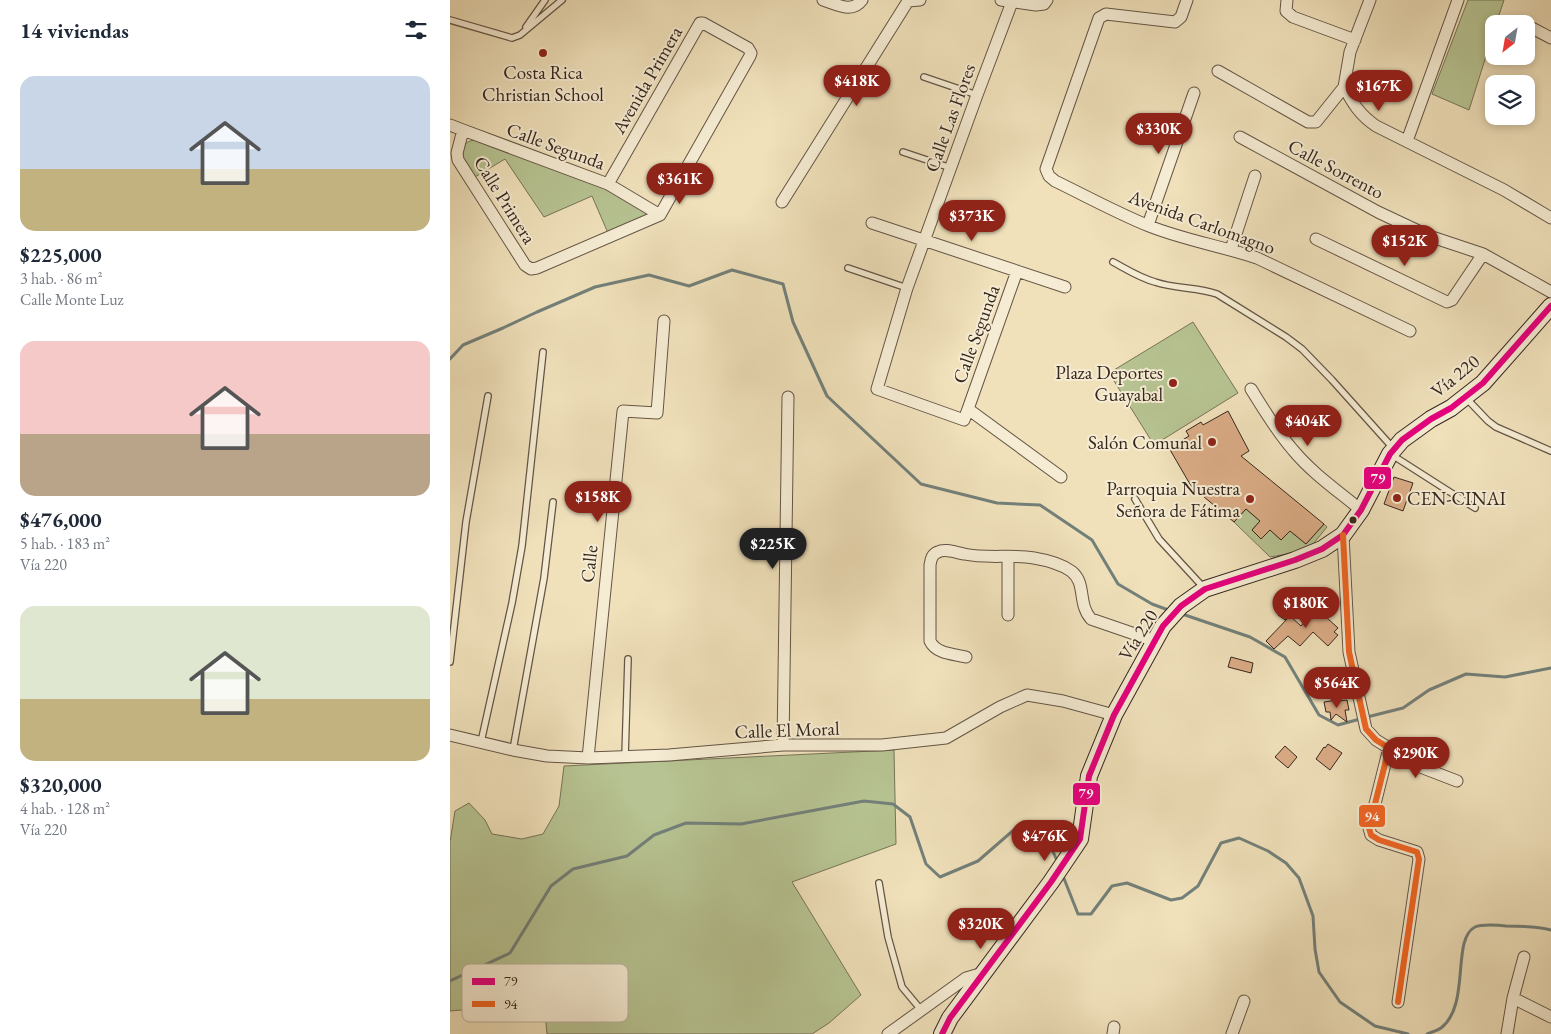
<!DOCTYPE html>
<html lang="es">
<meta charset="utf-8">
<style>
:root{--surface:#fff;--page:#f2f2f3;--text:#1f2937;--muted:#747a83;--accent:#8f2418}
body{margin:0;font-family:"EB Garamond",serif;background:var(--page);color:var(--text);height:100vh;display:flex;flex-direction:column;font-size:19px;white-space:nowrap}
*{box-sizing:border-box;margin:0}
p{font-size:16px;color:var(--muted)}
.icon{flex:none;width:28px;height:28px;fill:none;stroke:currentColor;stroke-width:2;stroke-linecap:round;stroke-linejoin:round}
.map{position:relative;flex:1;overflow:hidden}
.drawer{display:flex;flex-direction:column;background:var(--surface);width:450px}
.drawer>*{flex:none}
.needle{width:32px;rotate:211deg}
.buttons{position:absolute;left:1035px;top:15px;display:grid;gap:10px}
.buttons a{display:grid;place-items:center;width:50px;height:50px;border-radius:10px;background:var(--surface);box-shadow:0 2px 8px #0003;font-size:25px}
.price{position:absolute;translate:-50% -42px;padding:0 11px;border-radius:18px;background:var(--accent);color:#fff;font-size:16px;line-height:32px;filter:drop-shadow(0 1px 2px #0008)}
.price::after{content:'';position:absolute;left:50%;top:30px;width:15px;height:11px;margin-left:-8px;background:inherit;clip-path:polygon(0 0,100% 0,50% 100%)}
.price.selected{background:#222;color:#fff}
ul{padding:0;list-style:none}
li{display:grid;align-content:center;gap:10px;height:265px;padding:0 20px}
li span{display:grid;place-items:center;height:155px;border-radius:15px;color:#555}
li>.icon{margin-inline-start:auto}
span .icon{width:90px;height:90px;fill:#fffc;stroke-width:1}
li b{font-size:21px}
h2{display:flex;justify-content:space-between;align-items:center;height:60px;padding:0 20px;font-size:21px}
main{display:flex;flex:1;min-height:0}
.map>svg:first-child{display:block}
.green{fill:#b7c392;stroke:#767458}
.lines{fill:none;stroke-linecap:round;stroke-linejoin:round}
.stream{stroke:#73807a;stroke-width:3}
.building{fill:#dbac86;stroke:#36261e}
.service-casing{stroke:#645545;stroke-width:8}
.minor-casing{stroke:#645545;stroke-width:13}
.secondary-casing{stroke:#36261e;stroke-width:18}
.service{stroke:#f5ecd3;stroke-width:5.5}
.minor{stroke:#f5ecd3;stroke-width:11}
.secondary{stroke:#f5ecd3;stroke-width:16}
.bus-1-casing{stroke:#f5ecd3;stroke-width:10}
.bus-2-casing{stroke:#f5ecd3;stroke-width:10}
.bus-1{stroke:#e5007d;stroke-width:6}
.bus-2{stroke:#f26522;stroke-width:6}
.poi-dot{fill:#8f2418;stroke:#f5ecd3;stroke-width:2}
.bus-dot{fill:#36261e;stroke:#f5ecd3;stroke-width:2}
.labels{text-anchor:middle;dominant-baseline:central;stroke-width:4;stroke-linejoin:round;paint-order:stroke}
.poi-label{font-size:19px;fill:#36261e;stroke:#f5ecd3;text-anchor:end}
.street-label{font-size:19px;fill:#36261e;stroke:#f5ecd3}
.key{fill:#f5ecd3;stroke:#bcb19d;stroke-width:1}
.key-label{font-size:14px;fill:#36261e}
.line-badge{stroke:#f5ecd3;stroke-width:2}
.badge-label{font-size:14px;text-anchor:middle;font-weight:bold;fill:#fff}
</style>
<main>
<section class="drawer">
<h2>14 viviendas<svg class="icon" aria-label="filters" viewBox="0 0 24 24"><path d="M4 7h16M4 17h16"/><circle cx="9" cy="7" r="2"/><circle cx="15" cy="17" r="2"/></svg></h2>
<ul>
<li><span style="background:linear-gradient(#c9d6e8 60%,#c2b280 0)"><svg class="icon" aria-label="home" viewBox="0 0 24 24"><path d="M3 11l9-7 9 7M6 9v11h12V9"/></svg></span><div><b>$225,000</b><p>3 hab. · 86 m²</p><p>Calle Monte Luz</p></div></li>
<li><span style="background:linear-gradient(#f6c9c9 60%,#b9a48a 0)"><svg class="icon" aria-label="home" viewBox="0 0 24 24"><path d="M3 11l9-7 9 7M6 9v11h12V9"/></svg></span><div><b>$476,000</b><p>5 hab. · 183 m²</p><p>Vía 220</p></div></li>
<li><span style="background:linear-gradient(#dfe7d0 60%,#c2b280 0)"><svg class="icon" aria-label="home" viewBox="0 0 24 24"><path d="M3 11l9-7 9 7M6 9v11h12V9"/></svg></span><div><b>$320,000</b><p>4 hab. · 128 m²</p><p>Vía 220</p></div></li>
</ul>
</section>
<div class="map">
<svg width="1101" height="1034" viewBox="0 0 1101 1034">
<rect width="100%" height="100%" fill="#f0e1bb"/>
<filter id="stains"><feTurbulence type="fractalNoise" baseFrequency=".004" numOctaves="4"/><feColorMatrix values="0 0 0 0 .2 0 0 0 0 .09 0 0 0 0 .02 0 0 0 .5 -.17"/></filter>
<radialGradient id="worn" r=".72"><stop offset=".6" stop-color="#630" stop-opacity="0"/><stop offset="1" stop-color="#630" stop-opacity=".3"/></radialGradient>
<path class="green" d="M 1018,0 L 1054,0 L 1046,24 L 1044,24 L 1044,31 L 1019,110 L 982,94 Z
M 24,140 L 149,185 L 199,214 L 158,233 L 142,196 L 94,217 L 55,159 L 25,177 L 12,157 C 13,148 13,142 24,140 Z
M 743,322 L 788,393 L 704,445 L 659,373 Z
M 796,509 L 810,521 L 802,530 L 811,539 L 820,530 L 831,540 L 840,531 L 856,544 L 874,524 L 877,527 L 859,549 L 855,551 L 820,557 L 784,522 Z
M 444,750 L 446,844 L 342,882 L 411,995 L 379,1023 L 362,1034 L 97,1034 L 94,1003 L 0,1011 L 0,842 L 5,811 L 19,803 L 35,820 L 42,834 L 72,839 L 93,834 L 109,806 L 114,766 Z"/>
<g class="lines">
<path class="stream" d="M 0,359 L 13,345 L 53,328 L 87,312 L 145,287 L 199,275 L 239,286 L 282,270 L 333,284 L 343,322 L 377,396 L 471,484 L 547,503 L 590,505 L 642,540 L 668,584 L 702,604 L 721,611
M 732,614 L 800,637 L 835,657 L 869,715 L 888,725 L 910,719
M 917,717 L 953,708 L 979,690 L 1016,674 L 1055,677 L 1101,668
M 613,876 L 628,914 L 641,914 L 662,886 L 677,883 L 721,900 L 732,898 L 748,886 L 771,843 L 789,838 L 818,851 L 836,863 L 849,878 L 863,916 L 865,949 L 869,972 L 890,1002 L 925,1026 L 958,1034
M 0,981 L 60,953 L 101,886 L 123,869 L 177,856 L 204,835 L 236,823 L 291,824 L 414,801 L 443,804 L 460,817 L 476,864 L 490,877 L 528,861 L 573,822 L 583,823 L 601,847 L 608,863
M 977,1034 C 981,1032 987,1031 991,1028 C 1021,1005 1001,939 1025,927 C 1031,924 1049,925 1056,926 C 1071,926 1086,926 1101,930"/>
</g>
<path class="building" d="M 778,411 L 799,451 L 791,456 L 874,524 L 856,544 L 840,531 L 831,540 L 820,530 L 811,539 L 802,530 L 810,521 L 796,509 L 784,522 L 741,486 L 719,448 L 739,436 L 736,431 L 751,422 L 753,425 Z
M 944,477 L 963,483 L 953,511 L 934,504 Z
M 847,591 L 854,597 L 835,620 L 828,615 Z
M 869,605 L 879,613 L 876,617 L 888,628 L 884,632 L 888,635 L 878,646 L 863,632 L 850,646 L 838,636 L 824,649 L 816,641 L 840,616 L 851,626 Z
M 781,657 L 803,663 L 801,673 L 778,667 Z
M 887,700 L 887,701 L 897,700 L 899,710 L 895,710 L 897,722 L 886,714 L 881,720 L 880,712 L 876,712 L 874,702 Z
M 878,744 L 892,753 L 880,770 L 866,759 L 874,747 L 875,748 Z
M 835,746 L 847,757 L 838,768 L 825,757 Z"/>
<g class="lines">
<defs>
<path id="service" d="M 0,20 L 62,38 L 70,35 L 112,0
M 76,27 L 95,0
M 474,77 L 527,95
M 453,152 L 501,168
M 663,262 C 676,269 690,278 705,282 C 725,289 747,287 767,294 L 836,337 L 852,349 L 882,380 L 943,448
M 398,268 L 457,288
M 1017,399 L 1038,421 L 1046,427 L 1101,451
M 942,455 L 1025,508
M 685,499 L 709,539 L 754,588
M 0,662 L 16,522 L 38,396
M 31,742 L 62,603 L 72,546 L 93,352
M 63,750 L 94,578 L 103,502
M 175,757 L 178,659
M 429,883 L 438,937 L 452,987 L 472,1011"/>
<path id="minor" d="M 373,0 C 386,4 402,14 412,0
M 551,0 L 586,5 L 594,4 L 597,0
M 737,0 L 731,17 L 725,22 L 656,14 L 649,18 L 596,169 L 599,176 L 605,181 C 636,196 667,213 699,226 C 734,240 771,246 807,258 L 960,331
M 837,0 L 836,11 L 843,17 L 905,40
M 562,2 L 527,95 L 457,288 L 427,389 L 514,420 L 518,409 L 611,477
M 1082,28 L 1101,38
M 768,71 L 858,122 L 866,122 L 894,87 C 903,104 910,115 926,126 L 1054,190 L 1101,218
M 894,87 L 900,52 L 920,0
M 0,125 L 13,130 L 7,153 L 8,160 L 75,265 L 81,269 L 87,268 L 210,215 L 300,56 L 301,53 L 298,48 L 253,23 L 250,23 L 158,184
M 13,130 L 158,184 L 210,215
M 790,137 L 928,212 L 979,236 L 1033,254 L 1101,292
M 957,141 L 1008,0
M 332,202 L 458,1 L 470,0
M 422,223 L 615,287
M 698,225 L 744,93
M 866,239 L 997,302 L 1002,300 L 1004,297 L 1033,254
M 781,249 L 805,176
M 801,389 C 814,410 827,432 843,450 C 862,473 888,491 911,510
M 518,409 L 567,271
M 893,535 L 899,652 L 916,729 L 926,740 L 939,748 L 919,828 L 921,835 L 929,840 L 967,852 L 969,859 L 948,1002
M 558,557 L 558,615
M 516,657 C 504,654 486,654 480,641 L 480,565 C 481,559 482,554 488,552 C 495,548 507,553 514,554 C 537,559 561,554 584,558 C 596,560 611,564 621,571 C 637,583 627,603 641,619 L 705,641
M 0,735 L 63,750 L 97,756 L 138,758 L 219,755 L 333,745 L 432,745 L 496,738 L 550,707 L 577,695 L 613,701 L 664,715
M 333,745 L 338,397
M 939,748 L 968,766 L 1007,781
M 138,758 L 173,411 L 207,413 L 214,321
M 1063,998 L 1101,1017
M 438,1034 L 516,978 L 533,973
M 663,1034 L 664,1027
M 782,1034 L 794,1001
M 1057,1034 L 1063,998 L 1074,957"/>
<path id="secondary" d="M 492,1034 L 500,1018 L 601,882 L 630,839 L 639,776 L 664,715 L 713,626 L 731,606 L 755,589 L 845,560 L 872,549 L 893,535 L 911,510 L 940,454 L 952,440 L 981,419 L 1001,408 L 1033,383 L 1101,306"/>
</defs>
<use href="#service" class="service-casing"/>
<use href="#minor" class="minor-casing"/>
<use href="#secondary" class="secondary-casing"/>
<use href="#service" class="service"/>
<use href="#minor" class="minor"/>
<use href="#secondary" class="secondary"/>
<defs>
<path id="bus-1" d="M 492,1034 L 500,1018 L 601,882 L 630,839 L 639,776 L 664,715 L 713,626 L 731,606 L 755,589 L 845,560 L 872,549 L 893,535 L 911,510 L 940,454 L 952,440 L 981,419 L 1001,408 L 1033,383 L 1101,306"/>
<path id="bus-2" d="M 893,535 L 899,652 L 916,729 L 926,740 L 939,748 L 919,828 L 921,835 L 929,840 L 967,852 L 969,859 L 948,1002"/>
</defs>
<use href="#bus-1" class="bus-1-casing"/>
<use href="#bus-2" class="bus-2-casing"/>
<use href="#bus-1" class="bus-1"/>
<use href="#bus-2" class="bus-2"/>
</g>
<g class="poi-dot">
<circle cx="93" cy="53" r="5"/>
<circle cx="723" cy="383" r="5"/>
<circle cx="762" cy="442" r="5"/>
<circle cx="947" cy="498" r="5"/>
<circle cx="800" cy="499" r="5"/>
</g>
<circle class="bus-dot" cx="903" cy="520" r="4.5"/>
<g class="labels">
<g class="poi-label">
<text x="93" y="72" text-anchor="middle">Costa Rica<tspan x="93" dy="22">Christian School</tspan></text>
<text x="713" y="372">Plaza Deportes<tspan x="713" dy="22">Guayabal</tspan></text>
<text x="752" y="442">Salón Comunal</text>
<text x="790" y="488">Parroquia Nuestra<tspan x="790" dy="22">Señora de Fátima</tspan></text>
<text x="957" y="498" text-anchor="start">CEN-CINAI</text>
</g>
<g class="street-label">
<text transform="translate(197 80) rotate(-60)">Avenida Primera</text>
<text transform="translate(500 118) rotate(-70)">Calle Las Flores</text>
<text transform="translate(106 146) rotate(20)">Calle Segunda</text>
<text transform="translate(886 169) rotate(28)">Calle Sorrento</text>
<text transform="translate(55 200) rotate(58)">Calle Primera</text>
<text transform="translate(752 222) rotate(20)">Avenida Carlomagno</text>
<text transform="translate(526 334) rotate(-70)">Calle Segunda</text>
<text transform="translate(1005 376) rotate(-39)">Vía 220</text>
<text transform="translate(139 564) rotate(-84)">Calle</text>
<text transform="translate(688 635) rotate(-58)">Vía 220</text>
<text transform="translate(337 730) rotate(-2)">Calle El Moral</text>
</g>
</g>
<rect x="12" y="964" width="166" height="58" rx="8" class="key"/>
<rect x="22" y="978" width="23" height="7" fill="#e5007d"/>
<rect x="22" y="1001" width="23" height="6" fill="#f26522"/>
<g class="key-label">
<text x="54" y="986">79</text>
<text x="54" y="1009">94</text>
</g>
<g class="line-badge">
<rect x="913" y="466" width="29" height="24" rx="5" fill="#e5007d"/>
<rect x="622" y="782" width="29" height="24" rx="5" fill="#e5007d"/>
<rect x="908" y="804" width="28" height="24" rx="5" fill="#f26522"/>
</g>
<g class="badge-label">
<text x="928" y="483">79</text>
<text x="636" y="798">79</text>
<text x="922" y="821">94</text>
</g>
<rect width="100%" height="100%" filter="url(#stains)"/>
<rect width="100%" height="100%" fill="url(#worn)"/>
</svg>
<div class="buttons">
<a><svg class="needle" viewBox="-14 -14 28 28"><path d="M0-13l5 13h-10z" fill="#e53935"/><path d="M0 13l5-13h-10z" fill="#747a83"/></svg></a>
<a><svg class="icon" aria-label="layers" viewBox="0 0 24 24"><path d="M12 4l9 5-9 5-9-5zM3 14l9 5 9-5"/></svg></a>
</div>
<b class="price" style="left:407px;top:107px">$418K</b>
<b class="price" style="left:929px;top:112px">$167K</b>
<b class="price" style="left:709px;top:155px">$330K</b>
<b class="price" style="left:230px;top:205px">$361K</b>
<b class="price" style="left:522px;top:242px">$373K</b>
<b class="price" style="left:955px;top:267px">$152K</b>
<b class="price" style="left:858px;top:447px">$404K</b>
<b class="price" style="left:148px;top:523px">$158K</b>
<b class="price selected" style="left:323px;top:570px">$225K</b>
<b class="price" style="left:856px;top:629px">$180K</b>
<b class="price" style="left:887px;top:709px">$564K</b>
<b class="price" style="left:966px;top:779px">$290K</b>
<b class="price" style="left:595px;top:862px">$476K</b>
<b class="price" style="left:531px;top:950px">$320K</b>
</div>
</main>
